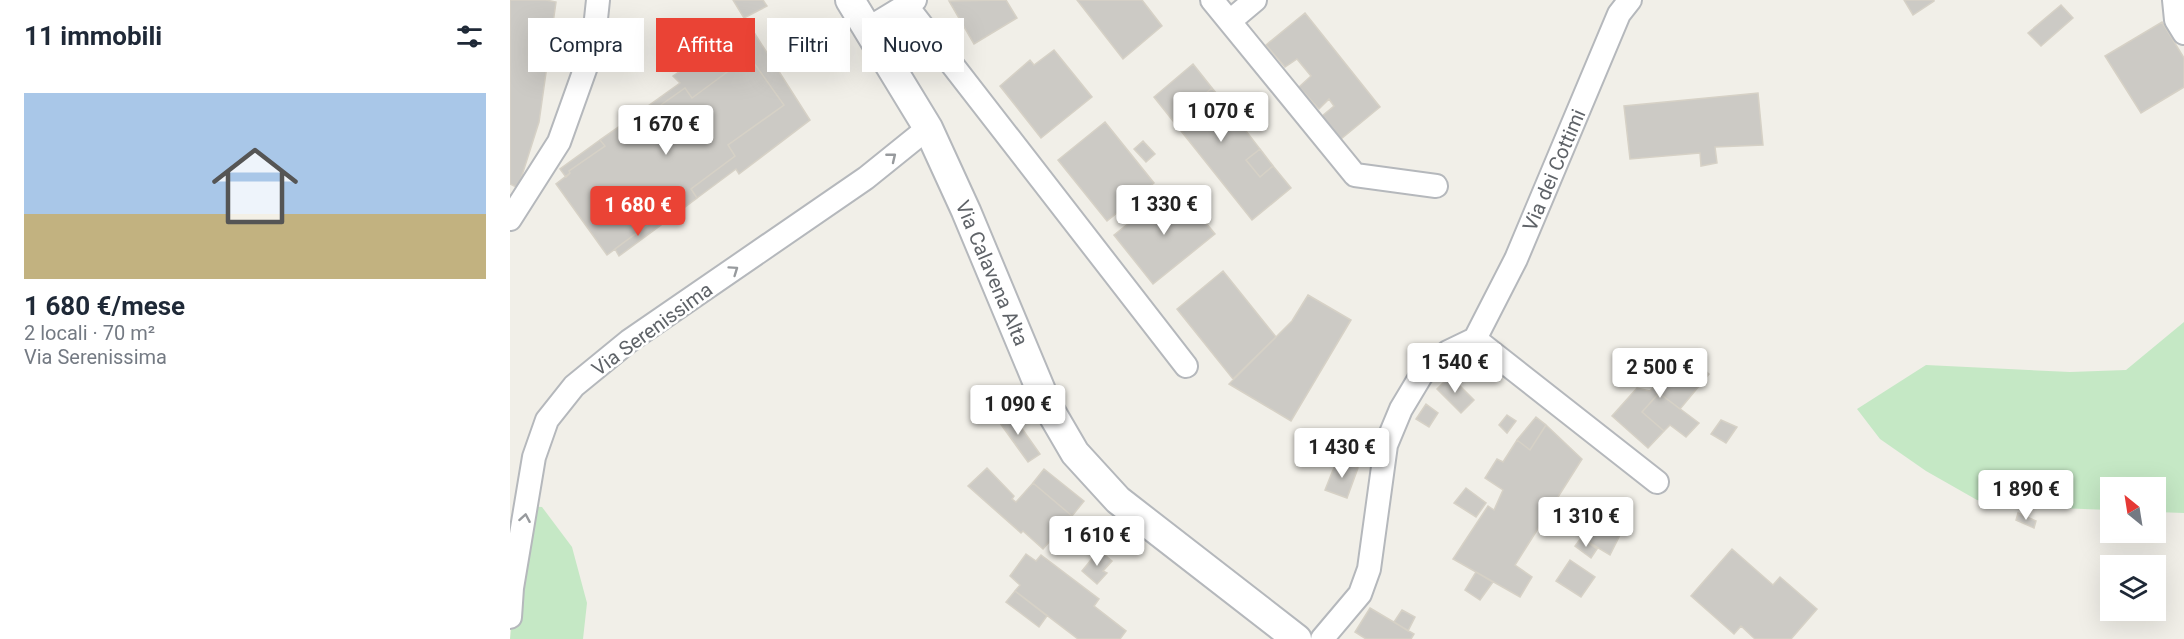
<!DOCTYPE html>
<html lang="it">
<meta charset="utf-8">
<style>
:root{--surface:#fff;--page:#f2f2f3;--text:#1f2937;--muted:#747a83;--line:#e0e1e3;--accent:#ea4335}
body{margin:0;font-family:Roboto,sans-serif;background:var(--page);color:var(--text);height:100vh;display:flex;flex-direction:column;font-size:22px;white-space:nowrap}
*{box-sizing:border-box;margin:0}
p{font-size:20px;color:var(--muted)}
.icon{flex:none;width:33px;height:33px;fill:none;stroke:currentColor;stroke-width:2;stroke-linecap:round;stroke-linejoin:round}
.map{position:relative;flex:1;overflow:hidden}
.side{display:flex;flex-direction:column;background:var(--surface);width:510px}
.side>*{flex:none}
.banner{position:absolute;left:18px;top:18px;width:570px;height:54px;display:flex;gap:12px}
.needle{width:39px;rotate:330deg}
.controls{position:absolute;left:1590px;top:477px;display:grid;gap:12px}
.controls a{display:grid;place-items:center;width:66px;height:66px;border-radius:0px;background:var(--surface);box-shadow:0 6px 24px #0002;font-size:30px}
.price{position:absolute;translate:-50% -51px;padding:0 14px;border-radius:6px;background:#fff;color:#222;font-size:20px;line-height:39px;filter:drop-shadow(0 2px 3px #0008)}
.price::after{content:'';position:absolute;left:50%;top:36px;width:18px;height:14px;margin-left:-9px;background:inherit;clip-path:polygon(0 0,100% 0,50% 100%)}
.price.on{background:var(--accent);color:#fff}
ul{padding:0;list-style:none}
li{display:grid;align-content:center;gap:12px;height:318px;padding:0 24px}
li+li{border-top:2px solid var(--line)}
li span{display:grid;place-items:center;height:186px;border-radius:0px;color:#555}
li>.icon{margin-inline-start:auto}
span .icon{width:108px;height:108px;fill:#fffc;stroke-width:1}
li b{font-size:26px}
h2{display:flex;justify-content:space-between;align-items:center;height:72px;padding:0 24px;font-size:26px}
.pill{padding:0 21px;border-radius:0px;background:var(--surface);box-shadow:0 6px 24px #0002;font-size:21px;line-height:54px}
.pill.on{background:var(--accent);color:#fff}
main{display:flex;flex:1;min-height:0}
.map>svg:first-child{display:block}
.green{fill:#c5e8c5}
.building{fill:#cccac5;stroke:#d6d1c6;stroke-width:1.5}
.lines{fill:none;stroke-linecap:round;stroke-linejoin:round}
.minor-casing{stroke:#b5b8bc;stroke-width:26}
.tertiary-casing{stroke:#b5b8bc;stroke-width:32}
.minor{stroke:#fff;stroke-width:22}
.tertiary{stroke:#fff;stroke-width:28}
.oneway{stroke:#979a9d}
.labels{text-anchor:middle;dominant-baseline:central;stroke-width:5;stroke-linejoin:round;paint-order:stroke}
.street-label{font-size:20px;fill:#5f6368;stroke:#fff}
</style>
<main>
<section class="side">
<h2>11 immobili<svg class="icon" aria-label="filters" viewBox="0 0 24 24"><path d="M4 7h16M4 17h16"/><circle cx="9" cy="7" r="2"/><circle cx="15" cy="17" r="2"/></svg></h2>
<ul>
<li><span style="background:linear-gradient(#a9c7e8 65%,#c2b280 0)"><svg class="icon" aria-label="home" viewBox="0 0 24 24"><path d="M3 11l9-7 9 7M6 9v11h12V9"/></svg></span><div><b>1 680 €/mese</b><p>2 locali · 70 m²</p><p>Via Serenissima</p></div></li>
</ul>
</section>
<div class="map">
<svg width="1674" height="639" viewBox="0 0 1674 639">
<rect width="100%" height="100%" fill="#f1efe8"/>
<path class="green" d="M 1674,322 L 1674,513 L 1646,512 L 1646,488 L 1600,488 L 1600,510 L 1520,507 L 1467,500 L 1416,471 L 1370,439 L 1347,409 L 1416,365 L 1560,372 L 1616,370 Z
M 15,506 L 32,507 L 62,547 L 77,603 L 73,639 L 0,639 Z"/>
<path class="building" d="M 0,0 L 36,0 L 46,2 L 29,122 L 8,188 L 0,184 Z
M 223,0 L 253,0 L 257,6 L 234,18 Z
M 496,0 L 507,18 L 464,44 L 439,1 Z
M 567,0 L 632,0 L 652,26 L 613,59 Z
M 1394,0 L 1424,0 L 1424,1 L 1403,15 Z
M 1551,5 L 1563,18 L 1531,46 L 1518,33 Z
M 795,13 L 870,107 L 831,139 L 812,116 L 824,106 L 819,99 L 809,109 L 789,87 L 801,76 L 787,59 L 775,67 L 756,45 Z
M 1652,22 L 1674,58 L 1674,87 L 1631,113 L 1595,56 Z
M 238,23 L 300,120 L 229,174 L 226,169 L 187,198 L 181,189 L 225,156 L 218,145 L 274,105 L 239,56 L 182,98 L 175,88 L 131,119 L 127,114 L 170,83 L 163,76 Z
M 544,50 L 582,97 L 531,138 L 490,86 L 520,60 L 524,65 Z
M 239,56 L 274,105 L 218,145 L 225,156 L 181,189 L 187,198 L 151,225 L 147,218 L 97,255 L 46,184 L 60,173 L 59,171 L 95,146 L 90,140 L 127,114 L 131,119 L 175,88 L 182,98 Z
M 683,64 L 702,88 L 689,99 L 702,116 L 716,105 L 750,149 L 736,160 L 750,177 L 763,166 L 781,188 L 742,220 L 644,97 Z
M 702,88 L 716,105 L 702,116 L 689,99 Z
M 1248,93 L 1253,145 L 1205,147 L 1207,163 L 1191,166 L 1190,153 L 1120,159 L 1114,106 Z
M 595,122 L 644,183 L 597,221 L 548,160 Z
M 90,140 L 95,146 L 59,171 L 60,173 L 56,177 L 50,169 Z
M 633,141 L 645,154 L 636,162 L 624,149 Z
M 750,149 L 763,166 L 750,177 L 736,160 Z
M 668,189 L 705,234 L 643,284 L 604,235 L 644,203 L 646,206 Z
M 147,218 L 151,225 L 109,256 L 105,249 Z
M 713,271 L 766,337 L 723,379 L 667,309 Z
M 798,295 L 841,320 L 781,421 L 719,384 L 782,321 Z
M 1175,353 L 1199,374 L 1170,409 L 1149,393 L 1132,412 L 1154,431 L 1138,448 L 1102,416 L 1127,388 L 1140,391 Z
M 940,376 L 964,400 L 951,413 L 927,389 Z
M 1149,393 L 1189,423 L 1176,437 L 1160,425 L 1154,431 L 1132,412 Z
M 916,404 L 928,413 L 919,427 L 906,419 Z
M 499,410 L 530,454 L 518,462 L 487,419 Z
M 997,415 L 1006,421 L 997,433 L 989,425 Z
M 1026,417 L 1036,425 L 1020,450 L 1007,440 Z
M 1211,420 L 1227,427 L 1216,443 L 1201,434 Z
M 1036,425 L 1072,459 L 1005,565 L 1022,577 L 1010,597 L 943,559 L 978,506 L 984,510 L 993,490 L 975,478 L 987,459 L 993,462 L 1007,440 L 1020,450 Z
M 827,460 L 848,468 L 837,498 L 815,490 Z
M 477,468 L 504,496 L 502,499 L 506,502 L 523,483 L 562,516 L 533,549 L 513,531 L 511,533 L 458,486 Z
M 534,469 L 574,501 L 562,516 L 523,483 Z
M 956,488 L 976,503 L 966,517 L 944,503 Z
M 1508,513 L 1526,521 L 1524,528 L 1506,520 Z
M 1088,518 L 1111,533 L 1100,555 L 1075,540 Z
M 1071,538 L 1087,549 L 1081,558 L 1065,546 Z
M 1222,549 L 1263,585 L 1270,577 L 1307,609 L 1281,639 L 1245,639 L 1231,626 L 1224,634 L 1181,596 Z
M 589,550 L 602,561 L 593,571 L 597,573 L 587,584 L 572,571 Z
M 516,554 L 526,561 L 531,555 L 589,599 L 584,606 L 616,631 L 610,639 L 568,639 L 505,591 L 510,585 L 500,576 Z
M 1060,560 L 1085,577 L 1071,597 L 1046,581 Z
M 966,572 L 983,582 L 970,600 L 955,590 Z
M 505,591 L 537,616 L 529,627 L 496,602 Z
M 860,608 L 904,634 L 901,639 L 856,639 L 845,632 Z
M 892,610 L 905,617 L 898,631 L 884,622 Z"/>
<g class="lines">
<defs>
<path id="minor" d="M 702,0 L 845,175 L 926,186
M 1664,0 L 1666,20 L 1674,33
M 396,5 L 676,366
M 720,21 L 745,0
M 359,28 L 405,0
M 0,219 L 49,142 L 83,47 L 88,0
M 965,339 L 1006,259 L 1109,14 L 1120,0
M 0,617 L 2,588 L 24,457 L 37,420 L 64,386 L 119,341 L 356,178 L 418,128
M 812,639 L 850,594 L 859,569 L 876,445 L 891,409 L 912,374 L 938,352 L 965,339 L 1147,482"/>
<path id="tertiary" d="M 340,0 L 418,128 L 456,211 L 537,405 L 565,453 L 608,500 L 787,639"/>
</defs>
<use href="#minor" class="minor-casing"/>
<use href="#tertiary" class="tertiary-casing"/>
<use href="#minor" class="minor"/>
<use href="#tertiary" class="tertiary"/>
</g>
<defs><path id="oneway-chevron" d="M-2-3.5L2.5 0L-2 3.5" fill="none" stroke-width="1.6" stroke-linecap="round" stroke-linejoin="round" transform="scale(1.5)"/></defs>
<g class="oneway">
<use href="#oneway-chevron" transform="translate(382 157) rotate(-39)"/>
<use href="#oneway-chevron" transform="translate(224 270) rotate(-35)"/>
<use href="#oneway-chevron" transform="translate(15 518) rotate(-80)"/>
</g>
<g class="labels">
<g class="street-label">
<text transform="translate(1044 170) rotate(-67)">Via dei Cottimi</text>
<text transform="translate(482 273) rotate(67)">Via Calavena Alta</text>
<text transform="translate(142 329) rotate(-36)">Via Serenissima</text>
</g>
</g>
</svg>
<div class="controls">
<a><svg class="needle" viewBox="-14 -14 28 28"><path d="M0-13l5 13h-10z" fill="#e53935"/><path d="M0 13l5-13h-10z" fill="#747a83"/></svg></a>
<a><svg class="icon" aria-label="layers" viewBox="0 0 24 24"><path d="M12 4l9 5-9 5-9-5zM3 14l9 5 9-5"/></svg></a>
</div>
<b class="price" style="left:711px;top:143px">1 070 €</b>
<b class="price" style="left:156px;top:156px">1 670 €</b>
<b class="price" style="left:654px;top:236px">1 330 €</b>
<b class="price on" style="left:128px;top:237px">1 680 €</b>
<b class="price" style="left:945px;top:394px">1 540 €</b>
<b class="price" style="left:1150px;top:399px">2 500 €</b>
<b class="price" style="left:508px;top:436px">1 090 €</b>
<b class="price" style="left:832px;top:479px">1 430 €</b>
<b class="price" style="left:1516px;top:521px">1 890 €</b>
<b class="price" style="left:1076px;top:548px">1 310 €</b>
<b class="price" style="left:587px;top:567px">1 610 €</b>
<div class="banner">
<a class="pill">Compra</a>
<a class="pill on">Affitta</a>
<a class="pill">Filtri</a>
<a class="pill">Nuovo</a>
</div>
</div>
</main>
